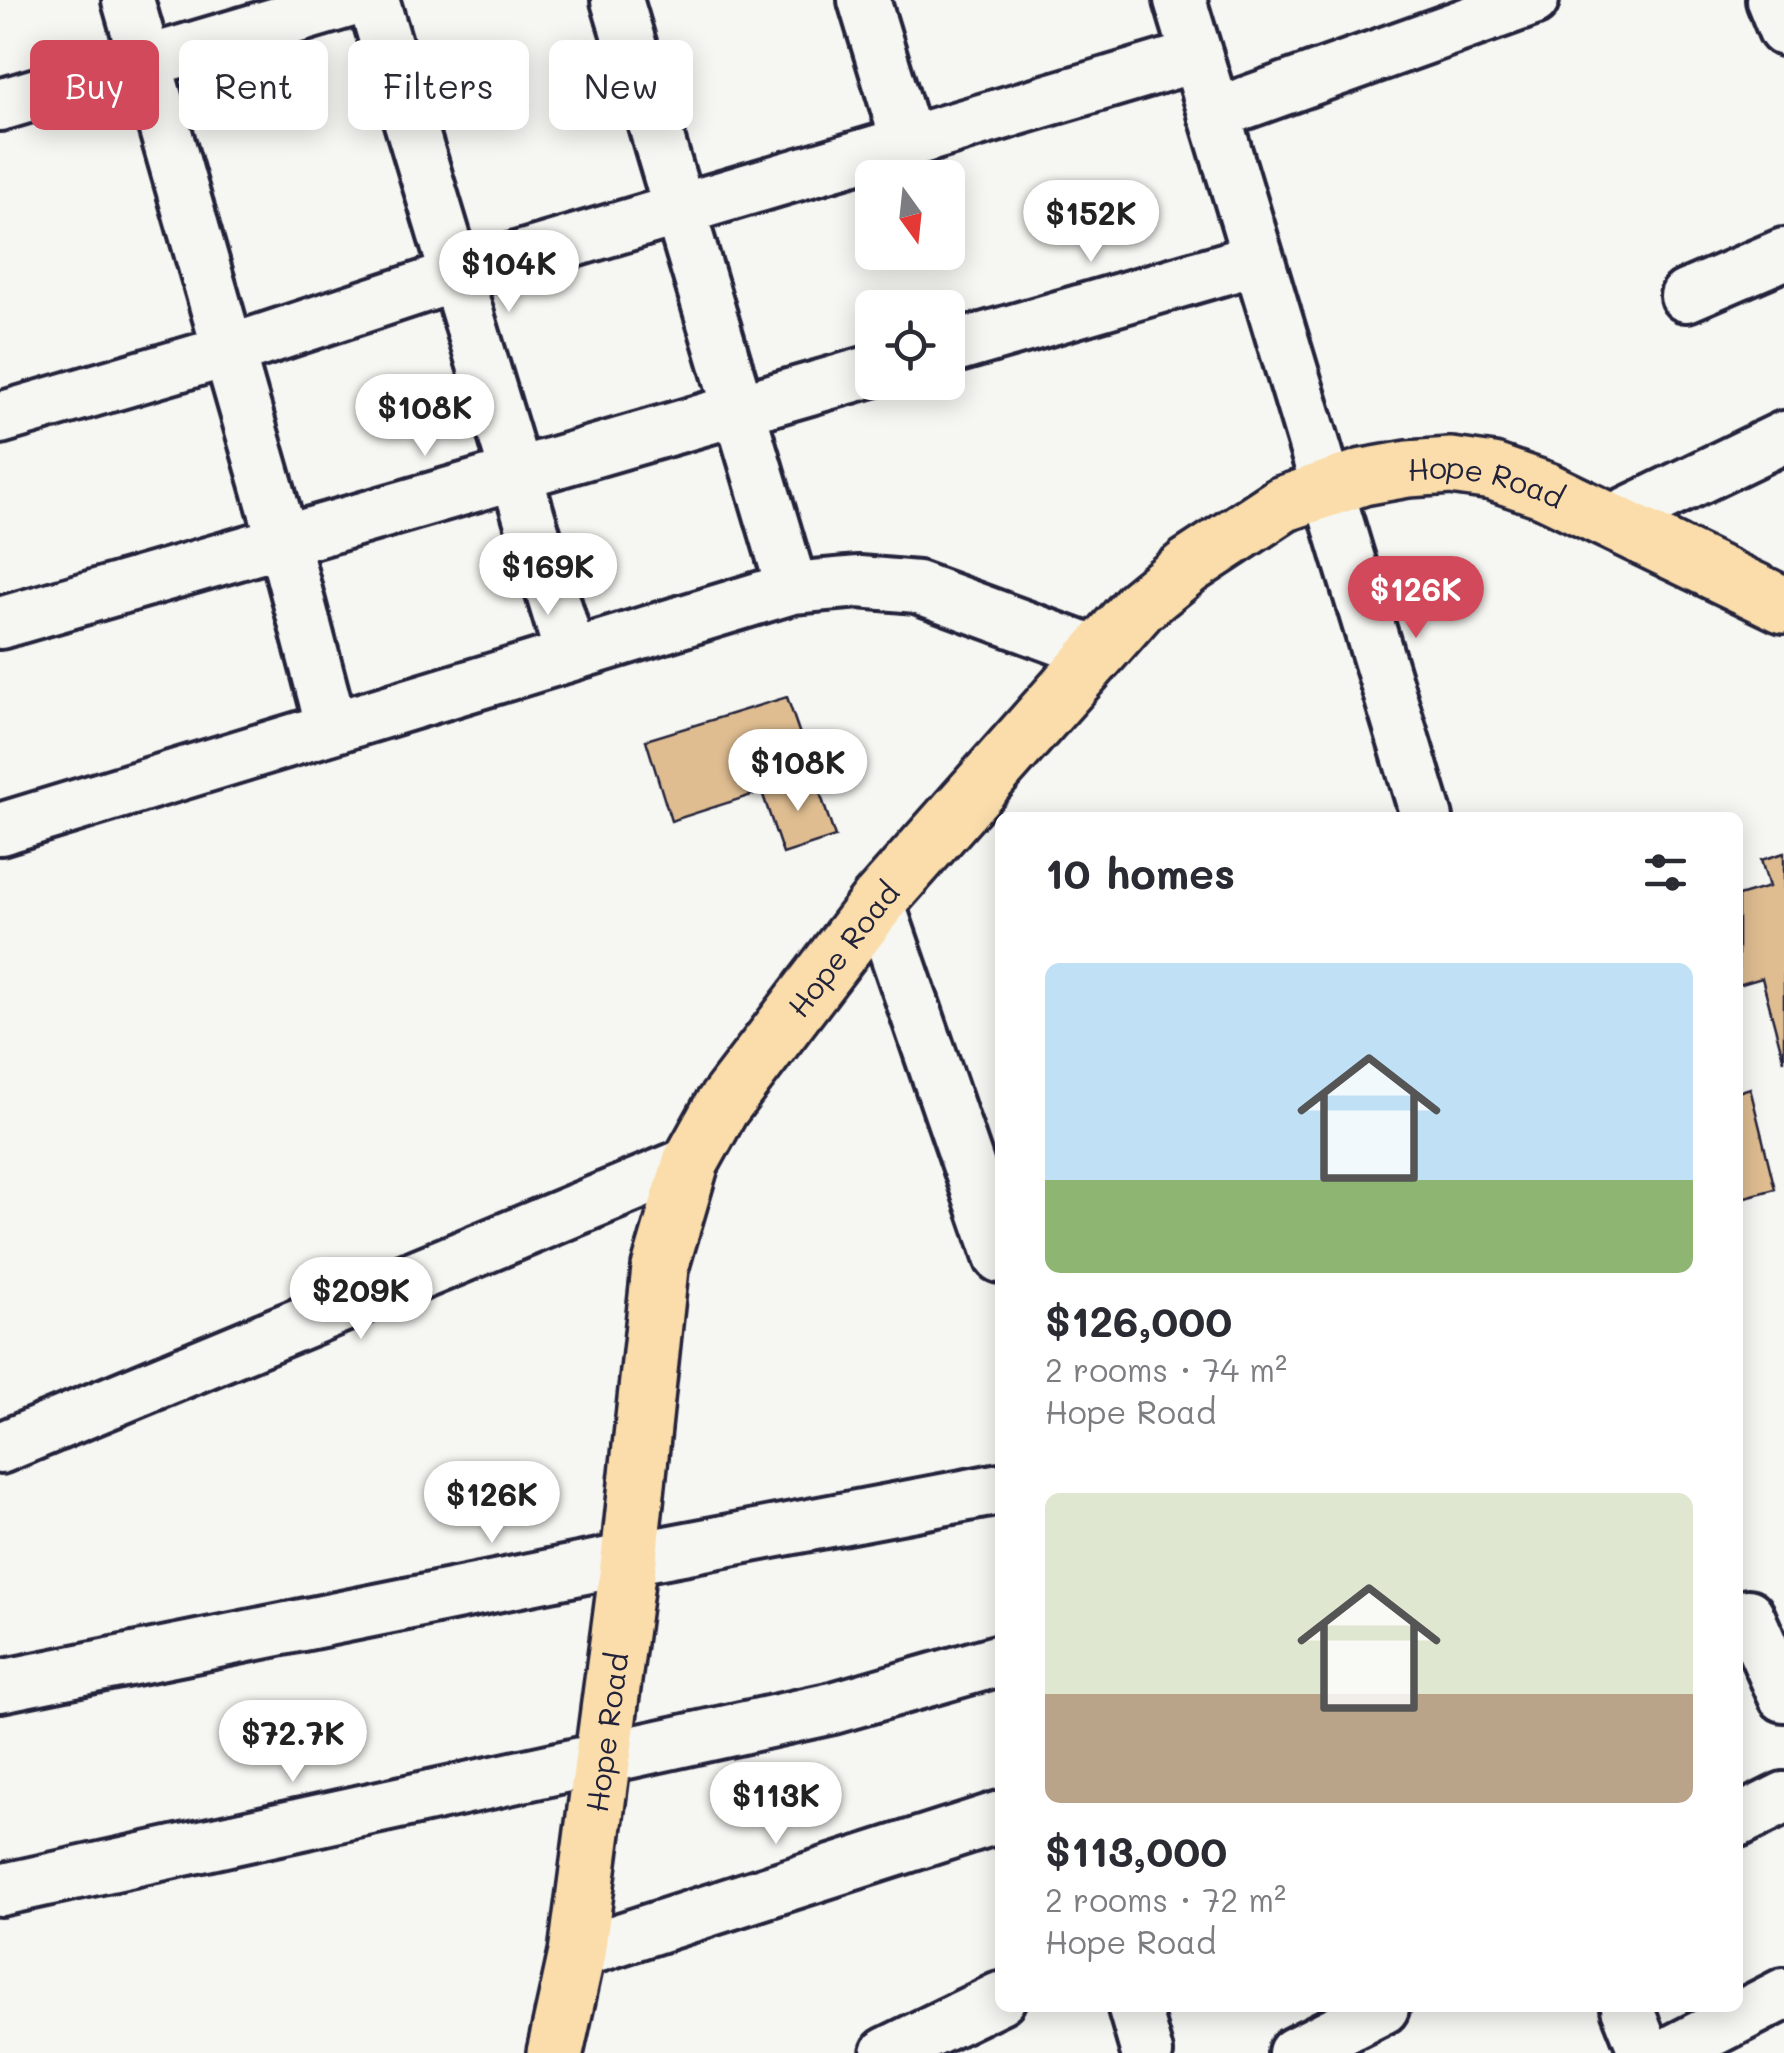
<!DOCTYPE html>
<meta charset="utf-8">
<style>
:root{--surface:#fff;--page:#f2f2f3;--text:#2b2b33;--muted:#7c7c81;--accent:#d1495b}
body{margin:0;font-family:Mali,sans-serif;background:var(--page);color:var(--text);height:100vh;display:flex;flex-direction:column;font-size:38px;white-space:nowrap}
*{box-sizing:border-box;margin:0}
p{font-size:32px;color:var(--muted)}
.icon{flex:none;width:55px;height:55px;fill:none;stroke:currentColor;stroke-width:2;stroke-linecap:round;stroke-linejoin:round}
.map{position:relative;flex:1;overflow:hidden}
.drawer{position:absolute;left:995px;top:812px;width:748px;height:1200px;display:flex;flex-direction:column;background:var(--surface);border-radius:15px;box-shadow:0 5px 25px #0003}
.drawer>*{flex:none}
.hud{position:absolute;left:30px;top:40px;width:815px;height:90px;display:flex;gap:20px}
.needle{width:65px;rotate:165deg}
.controls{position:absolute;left:855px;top:160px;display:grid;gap:20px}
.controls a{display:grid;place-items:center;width:110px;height:110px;border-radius:15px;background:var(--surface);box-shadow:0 5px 25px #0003;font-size:50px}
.price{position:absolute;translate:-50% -85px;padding:0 22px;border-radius:35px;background:#fff;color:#222;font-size:32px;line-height:65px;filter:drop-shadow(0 2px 5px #0008)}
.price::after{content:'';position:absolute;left:50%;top:60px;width:30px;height:22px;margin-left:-15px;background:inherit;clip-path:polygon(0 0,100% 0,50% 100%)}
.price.selected{background:var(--accent);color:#fff}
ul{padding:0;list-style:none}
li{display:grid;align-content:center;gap:20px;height:530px;padding:0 50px}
li span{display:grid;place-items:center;height:310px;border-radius:15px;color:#555}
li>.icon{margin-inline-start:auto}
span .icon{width:180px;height:180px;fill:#fffc;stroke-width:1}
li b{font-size:42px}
h2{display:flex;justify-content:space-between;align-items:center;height:120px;padding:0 50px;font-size:42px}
.chip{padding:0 35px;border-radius:15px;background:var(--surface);box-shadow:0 5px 25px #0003;font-size:35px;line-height:90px}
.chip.selected{background:var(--accent);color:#fff}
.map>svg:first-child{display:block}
.building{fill:#dfbd91;stroke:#22223b;stroke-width:2.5}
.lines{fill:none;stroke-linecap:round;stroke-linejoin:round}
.minor-casing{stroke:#22223b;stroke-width:58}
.highway-casing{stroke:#22223b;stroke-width:62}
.minor{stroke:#f6f6f2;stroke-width:50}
.highway{stroke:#faddab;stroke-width:55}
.labels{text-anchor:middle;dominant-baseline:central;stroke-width:10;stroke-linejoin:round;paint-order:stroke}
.street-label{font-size:30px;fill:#22223b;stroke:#f6f6f2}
</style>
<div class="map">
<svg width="1784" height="2053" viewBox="0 0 1784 2053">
<rect width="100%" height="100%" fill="#f6f6f2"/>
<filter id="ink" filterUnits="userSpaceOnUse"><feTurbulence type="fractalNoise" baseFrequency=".01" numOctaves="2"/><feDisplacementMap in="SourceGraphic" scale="20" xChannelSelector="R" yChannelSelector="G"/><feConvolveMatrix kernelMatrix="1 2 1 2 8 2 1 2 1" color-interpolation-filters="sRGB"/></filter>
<g filter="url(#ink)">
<path class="building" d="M 477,44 L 495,106 L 433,124 L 415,62 Z
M 787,697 L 814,775 L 671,821 L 646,740 Z
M 814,775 L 835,837 L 783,854 L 762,792 Z
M 1784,853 L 1784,1061 L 1762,978 L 1738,985 L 1738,896 L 1769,887 L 1761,860 Z
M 1750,1088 L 1775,1189 L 1738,1199 L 1738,1092 Z"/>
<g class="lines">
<defs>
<path id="minor" d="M 128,0 L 283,541 L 332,728
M 373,0 L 570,653
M 617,0 L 792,588
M 864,0 L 907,142
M 1180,0 L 1427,818
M 1772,0 L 1784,30
M 0,105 L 355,0
M 1214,114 L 1533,0
M 1686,296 L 1784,254
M 948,349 L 1258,259
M 0,418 L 229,351 L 456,276 L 1197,56
M 1608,522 L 1784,437
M 0,623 L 872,371
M 0,829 L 792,588 L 859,582 L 917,587 L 1097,653
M 878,902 L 1000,1257
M 0,1448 L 691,1162
M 1748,1615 L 1784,1696
M 0,1686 L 629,1559 L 1000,1489
M 1738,1821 L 1784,1798
M 0,1890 L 833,1708 L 1000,1660
M 577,1953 L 1000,1817
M 1134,2008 L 1147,2053
M 1627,2008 L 1645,2053
M 887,2053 L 1000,1998
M 1294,2053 L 1383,2008
M 1669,2053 L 1784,1994"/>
<g id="highway">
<path id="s1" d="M 555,2053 L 577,1953 L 629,1559 L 660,1268 L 691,1162 L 721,1108 L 878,902 L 1140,606 L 1189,566 L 1283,504 L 1363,477 L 1408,469 L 1451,466 L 1493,472 L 1545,490 L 1784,605"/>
</g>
</defs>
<use href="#minor" class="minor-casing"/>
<use href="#highway" class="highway-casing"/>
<use href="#minor" class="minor"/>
<use href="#highway" class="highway"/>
</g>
</g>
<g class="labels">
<g class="street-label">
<text stroke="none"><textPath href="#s1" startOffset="2005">Hope Road</textPath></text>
<text stroke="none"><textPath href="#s1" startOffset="1165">Hope Road</textPath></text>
<text stroke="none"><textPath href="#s1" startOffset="325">Hope Road</textPath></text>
</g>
</g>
</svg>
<div class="controls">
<a><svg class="needle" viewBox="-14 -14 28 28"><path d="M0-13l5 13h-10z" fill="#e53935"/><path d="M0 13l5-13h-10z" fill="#7c7c81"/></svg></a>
<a><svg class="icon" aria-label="locate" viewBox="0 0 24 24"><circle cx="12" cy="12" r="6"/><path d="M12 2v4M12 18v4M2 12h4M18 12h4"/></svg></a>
</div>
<b class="price" style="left:1091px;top:265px">$152K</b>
<b class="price" style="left:509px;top:315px">$104K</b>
<b class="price" style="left:425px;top:459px">$108K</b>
<b class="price" style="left:548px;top:618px">$169K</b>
<b class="price selected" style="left:1416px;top:641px">$126K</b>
<b class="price" style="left:798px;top:814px">$108K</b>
<b class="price" style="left:361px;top:1342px">$209K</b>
<b class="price" style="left:492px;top:1546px">$126K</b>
<b class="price" style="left:293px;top:1785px">$72.7K</b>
<b class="price" style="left:776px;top:1847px">$113K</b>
<div class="hud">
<a class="chip selected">Buy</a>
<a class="chip">Rent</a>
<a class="chip">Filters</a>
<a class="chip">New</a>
</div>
<section class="drawer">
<h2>10 homes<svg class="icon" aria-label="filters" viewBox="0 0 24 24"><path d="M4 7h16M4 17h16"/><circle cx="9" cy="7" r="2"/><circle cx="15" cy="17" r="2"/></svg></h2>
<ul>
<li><span style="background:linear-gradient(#bfe0f5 70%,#8fb573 0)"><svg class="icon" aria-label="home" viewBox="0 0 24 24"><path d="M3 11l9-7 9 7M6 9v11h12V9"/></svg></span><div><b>$126,000</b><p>2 rooms · 74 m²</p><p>Hope Road</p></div></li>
<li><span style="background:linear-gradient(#dfe7d0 65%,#b9a48a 0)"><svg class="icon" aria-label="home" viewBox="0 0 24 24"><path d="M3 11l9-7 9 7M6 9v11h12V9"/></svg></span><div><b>$113,000</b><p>2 rooms · 72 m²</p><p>Hope Road</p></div></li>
</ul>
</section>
</div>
